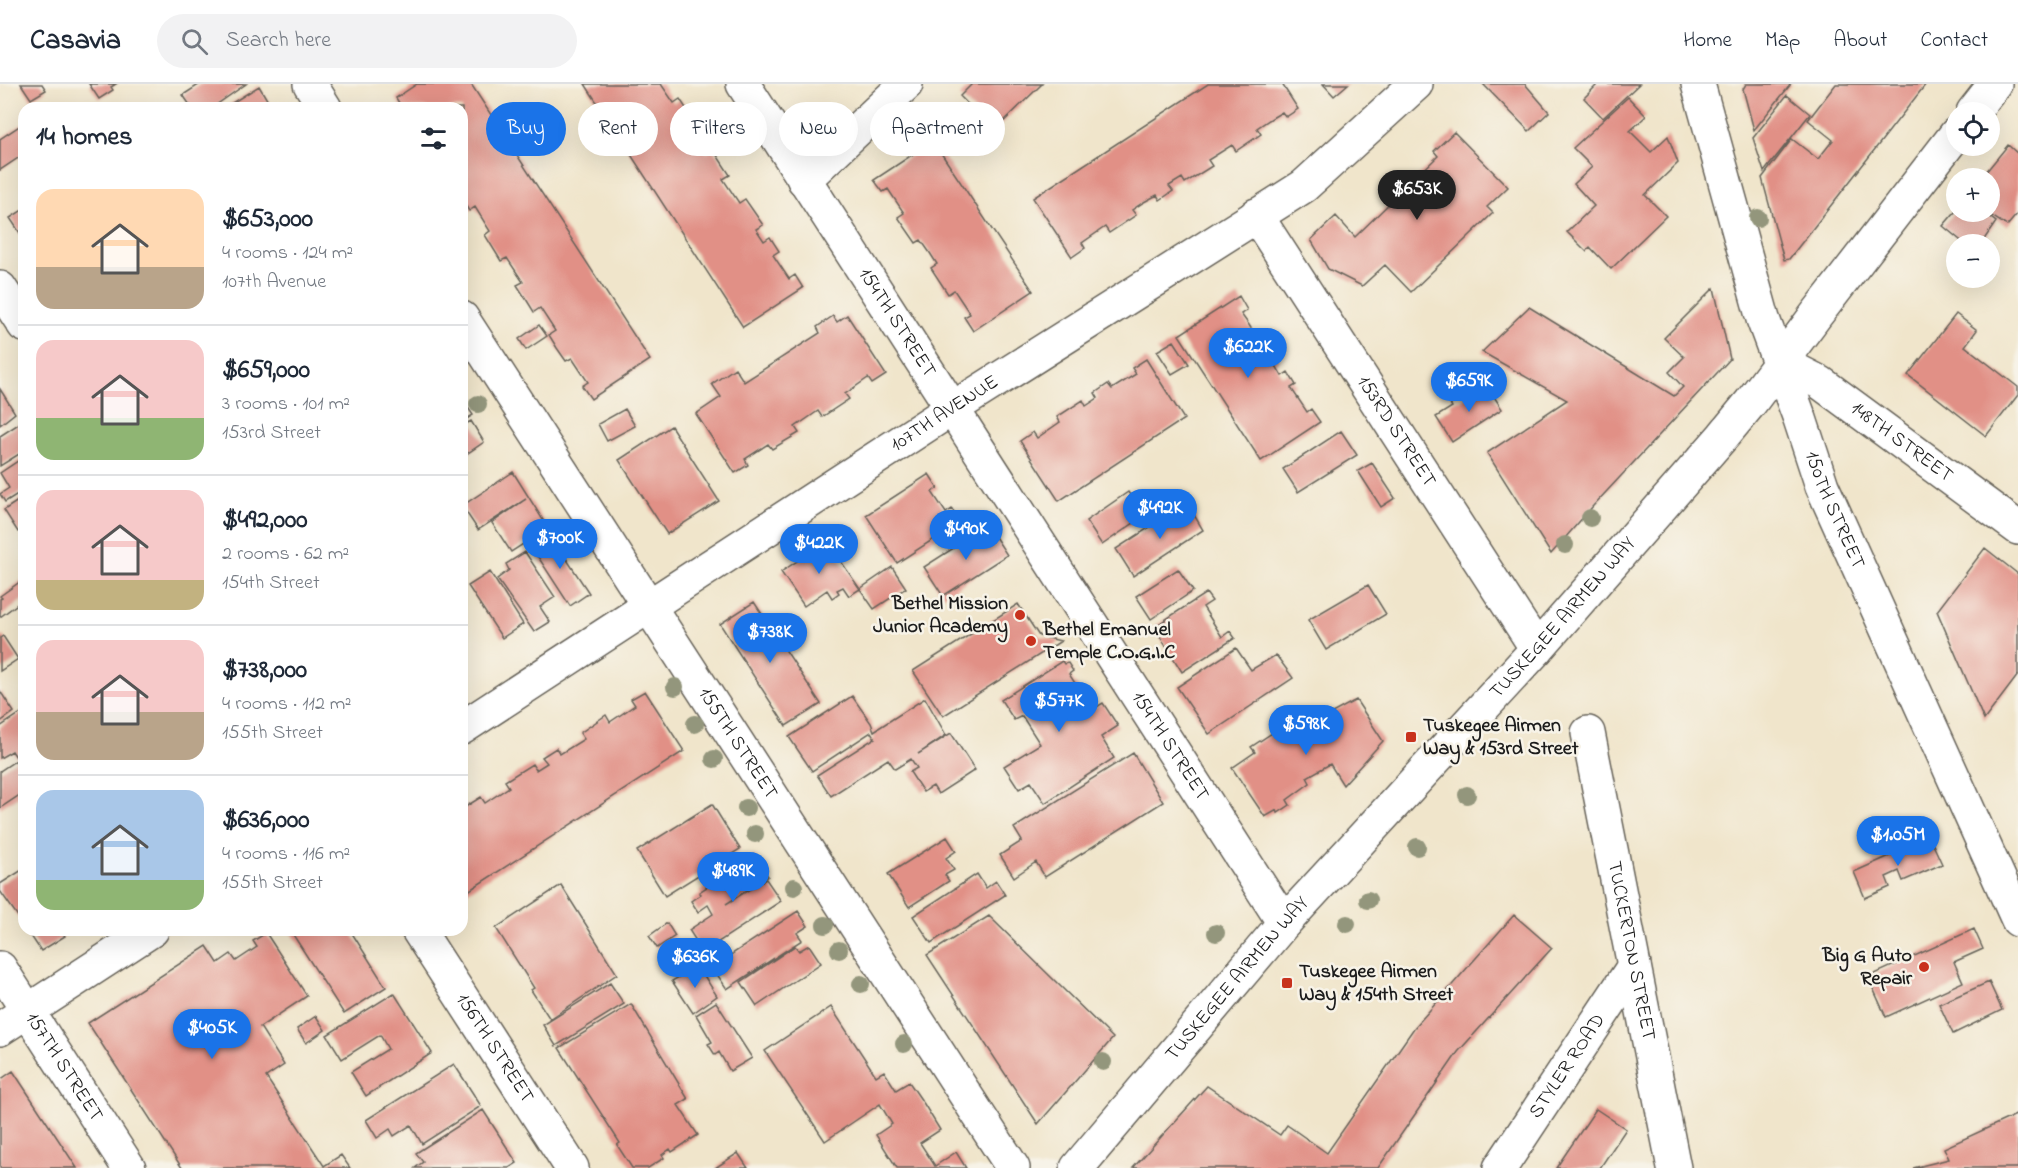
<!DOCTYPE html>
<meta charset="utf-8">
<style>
:root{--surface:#fff;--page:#f2f2f3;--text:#1f2937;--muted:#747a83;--line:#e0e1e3;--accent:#1a73e8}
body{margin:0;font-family:"Indie Flower",sans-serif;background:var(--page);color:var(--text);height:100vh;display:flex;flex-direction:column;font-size:22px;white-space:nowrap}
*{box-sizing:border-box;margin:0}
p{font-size:20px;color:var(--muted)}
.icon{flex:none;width:33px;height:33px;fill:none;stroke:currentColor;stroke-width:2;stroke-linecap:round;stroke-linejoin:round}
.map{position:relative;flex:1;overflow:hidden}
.details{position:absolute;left:18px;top:18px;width:450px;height:834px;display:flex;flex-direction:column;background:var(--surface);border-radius:18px;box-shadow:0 6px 24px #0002}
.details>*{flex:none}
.top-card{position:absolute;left:486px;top:18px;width:570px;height:54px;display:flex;gap:12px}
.fabs{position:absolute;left:1946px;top:18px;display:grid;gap:12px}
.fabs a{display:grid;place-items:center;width:54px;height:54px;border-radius:50%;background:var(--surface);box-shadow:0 6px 24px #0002;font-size:30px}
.price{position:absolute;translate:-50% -51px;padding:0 14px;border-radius:21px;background:var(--accent);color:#fff;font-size:20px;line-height:39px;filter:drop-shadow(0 2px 3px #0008)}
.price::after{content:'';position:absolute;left:50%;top:36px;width:18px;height:14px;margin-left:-9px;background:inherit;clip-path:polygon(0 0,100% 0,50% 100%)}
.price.on{background:#222;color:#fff}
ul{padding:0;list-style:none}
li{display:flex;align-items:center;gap:18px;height:150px;padding:0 18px}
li+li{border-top:2px solid var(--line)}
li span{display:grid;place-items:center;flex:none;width:168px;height:120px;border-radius:18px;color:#555}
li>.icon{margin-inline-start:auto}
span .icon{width:72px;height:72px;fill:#fffc;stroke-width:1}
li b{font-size:26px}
h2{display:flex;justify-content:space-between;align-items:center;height:72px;padding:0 18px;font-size:26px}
.pill{padding:0 21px;border-radius:27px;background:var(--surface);box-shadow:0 6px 24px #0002;font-size:21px;line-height:54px}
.pill.on{background:var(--accent);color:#fff}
header{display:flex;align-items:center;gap:36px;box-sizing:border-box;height:84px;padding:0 30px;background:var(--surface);border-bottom:2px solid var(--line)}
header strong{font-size:28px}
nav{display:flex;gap:33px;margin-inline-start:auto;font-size:21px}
.search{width:420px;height:54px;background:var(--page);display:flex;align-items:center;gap:15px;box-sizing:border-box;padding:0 21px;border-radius:33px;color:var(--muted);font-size:22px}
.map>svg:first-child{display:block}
.building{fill:#e19086}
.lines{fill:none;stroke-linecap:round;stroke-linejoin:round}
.minor-casing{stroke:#666259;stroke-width:36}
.minor{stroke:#fff;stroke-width:33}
.tree{fill:#93967c}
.poi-dot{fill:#c8321e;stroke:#f7f3e8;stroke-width:2}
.labels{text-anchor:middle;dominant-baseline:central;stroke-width:5;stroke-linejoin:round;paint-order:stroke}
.street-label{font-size:20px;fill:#1c1c1c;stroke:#f7f3e8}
.poi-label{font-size:20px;font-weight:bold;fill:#1c1c1c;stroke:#f7f3e8;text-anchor:start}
</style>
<header>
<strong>Casavia</strong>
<div class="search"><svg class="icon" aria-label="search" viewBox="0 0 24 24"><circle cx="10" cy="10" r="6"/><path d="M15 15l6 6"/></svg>Search here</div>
<nav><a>Home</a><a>Map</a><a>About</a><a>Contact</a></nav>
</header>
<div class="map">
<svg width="2018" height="1084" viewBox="0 0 2018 1084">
<rect width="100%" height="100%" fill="#f7f3e8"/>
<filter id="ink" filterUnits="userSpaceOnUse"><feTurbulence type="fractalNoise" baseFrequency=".0167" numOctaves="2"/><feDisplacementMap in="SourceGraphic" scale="12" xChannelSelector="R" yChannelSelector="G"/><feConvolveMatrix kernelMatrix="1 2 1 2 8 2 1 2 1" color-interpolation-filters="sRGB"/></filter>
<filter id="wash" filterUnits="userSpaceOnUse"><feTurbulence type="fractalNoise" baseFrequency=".008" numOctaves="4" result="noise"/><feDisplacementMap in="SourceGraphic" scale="24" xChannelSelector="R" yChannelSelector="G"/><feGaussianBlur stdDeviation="1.35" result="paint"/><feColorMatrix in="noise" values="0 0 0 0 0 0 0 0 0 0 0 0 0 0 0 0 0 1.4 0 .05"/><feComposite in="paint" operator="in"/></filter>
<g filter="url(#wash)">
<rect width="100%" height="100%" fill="#f0e5cb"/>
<g id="blocks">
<path class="building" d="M 21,0 L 42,0 L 46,6 L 31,15 Z
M 89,0 L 116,0 L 111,3 L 113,6 L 99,15 Z
M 200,0 L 246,0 L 213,23 L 211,21 L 207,24 L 192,24 L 183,11 Z
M 417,0 L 471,0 L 650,276 L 591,315 L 582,302 L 588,298 L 572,274 L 566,277 L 557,264 L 549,251 L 555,247 L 540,224 L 534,228 L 526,215 L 517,201 L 523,198 L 507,174 L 501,177 L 485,151 L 490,147 L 475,123 L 469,127 L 462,116 L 462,24 L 402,24 L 396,14 Z
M 585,0 L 661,0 L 674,19 L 680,15 L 697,41 L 691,45 L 707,69 L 713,65 L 730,91 L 723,95 L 739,119 L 745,115 L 763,141 L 756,145 L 764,157 L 770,153 L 779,167 L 773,171 L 789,195 L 795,191 L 803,204 L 743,243 Z
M 972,0 L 1042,0 L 994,47 L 960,12 Z
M 1208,0 L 1282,0 L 1298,25 L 1286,33 L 1282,28 L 1272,34 L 1257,44 L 1261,50 L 1236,67 L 1232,61 L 1208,76 L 1212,82 L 1185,99 L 1182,94 L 1169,102 L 1173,107 L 1160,116 L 1157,111 L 1144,118 L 1132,126 L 1136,131 L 1109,149 L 1105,143 L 1082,159 L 1085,164 L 1072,173 L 1033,114 Z
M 1323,0 L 1348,0 L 1334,12 Z
M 1483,0 L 1525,0 L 1549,28 L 1529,47 Z
M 1594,0 L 1639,0 L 1603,34 L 1584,14 L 1596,2 Z
M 1746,0 L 1791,0 L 1754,46 L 1743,5 Z
M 1836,0 L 1926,0 L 1789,175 L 1784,176 L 1762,94 L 1792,55 L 1818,75 L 1822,70 L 1833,56 L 1808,36 Z
M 259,2 L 272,24 L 224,24 Z
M 1787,11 L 1810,30 L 1764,88 L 1753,54 Z
M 1628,13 L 1646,32 L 1630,47 L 1651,68 L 1668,52 L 1678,79 L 1645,111 L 1666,132 L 1611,185 L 1590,163 L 1586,167 L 1567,148 L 1594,122 L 1574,100 L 1592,83 L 1573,64 Z
M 24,39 L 24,70 L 0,86 L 0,55 Z
M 1454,48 L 1508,103 L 1487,123 L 1493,129 L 1411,208 L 1385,181 L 1362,202 L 1328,185 L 1311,156 L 1336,132 L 1355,153 L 1438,72 L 1434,67 Z
M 933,57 L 1033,207 L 973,247 L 964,233 L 970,230 L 954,206 L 948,210 L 931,184 L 937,180 L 930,169 L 921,156 L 916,159 L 898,133 L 904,129 L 888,105 L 883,108 L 874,96 Z
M 2008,61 L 2018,70 L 2018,129 L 2007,142 L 1986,128 L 1989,128 L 1989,94 L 1981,94 Z
M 24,125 L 24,155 L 10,134 Z
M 1955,128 L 1983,128 L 1996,138 L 1981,160 L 1965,160 L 1943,142 Z
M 1714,204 L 1730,275 L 1593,422 L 1551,470 L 1487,369 L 1567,316 L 1482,268 L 1529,223 L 1674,312 L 1683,303 L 1669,288 L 1684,273 L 1664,254 Z
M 1239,212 L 1247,226 L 1241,230 L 1249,241 L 1257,254 L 1263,250 L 1280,276 L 1275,280 L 1282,292 L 1288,288 L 1296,301 L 1291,304 L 1307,328 L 1311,325 L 1320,338 L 1261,377 L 1179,251 Z
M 1956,230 L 1977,246 L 1965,262 L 2018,303 L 2018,311 L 1986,352 L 1908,291 Z
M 847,231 L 886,291 L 872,300 L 868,294 L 845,310 L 849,315 L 822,333 L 818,327 L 795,343 L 799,349 L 772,365 L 768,360 L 745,375 L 748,381 L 735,389 L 696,330 L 721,313 L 712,300 L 735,284 L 744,298 L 820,249 L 817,243 L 833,232 L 837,238 Z
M 539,241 L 547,252 L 526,266 L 519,255 Z
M 1174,257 L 1189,280 L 1172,290 L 1157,267 Z
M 1146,275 L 1184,335 L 1059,417 L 1020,357 L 1033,348 L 1037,354 L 1060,338 L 1057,333 L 1083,316 L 1086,322 L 1098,314 L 1095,309 L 1108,300 L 1112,305 L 1136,290 L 1132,284 Z
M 1486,300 L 1502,325 L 1452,358 L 1436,333 L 1452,323 L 1450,320 L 1458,315 L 1459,317 Z
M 0,305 L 15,329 L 0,341 Z
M 462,315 L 473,331 L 462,338 Z
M 625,325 L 635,342 L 607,357 L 598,340 Z
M 23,337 L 24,367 L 0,382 L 0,352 Z
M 471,337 L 484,358 L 462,373 L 462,342 Z
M 671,342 L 719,417 L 667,450 L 619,376 Z
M 1341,347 L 1357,371 L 1298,408 L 1283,385 Z
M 24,373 L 24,406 L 5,418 L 0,410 L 9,404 L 0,389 Z
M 1372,379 L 1395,414 L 1381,423 L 1358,387 Z
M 513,388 L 548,444 L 511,468 L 492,439 L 526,415 L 478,446 L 462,422 Z
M 929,390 L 938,404 L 932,408 L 946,429 L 952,425 L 960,438 L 897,479 L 866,431 Z
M 1128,408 L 1144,432 L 1102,461 L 1086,437 Z
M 24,413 L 24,444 L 18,448 L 4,426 Z
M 1187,419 L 1203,446 L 1133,492 L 1116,465 Z
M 988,442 L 1007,471 L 943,512 L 924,483 Z
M 550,450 L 589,509 L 570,522 L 531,462 Z
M 827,457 L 860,505 L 849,512 L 843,503 L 837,506 L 839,509 L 832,514 L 827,506 L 804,522 L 781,488 Z
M 1985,464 L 2018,490 L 2018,591 L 1984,636 L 1937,527 Z
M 525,468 L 555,513 L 540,523 L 550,538 L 534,548 L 497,495 L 509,486 L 506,480 Z
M 892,483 L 906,504 L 874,525 L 860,505 Z
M 1178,485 L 1193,507 L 1151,535 L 1136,512 Z
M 490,488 L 523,540 L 502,554 L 468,502 Z
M 24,495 L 24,515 L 0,533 L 0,515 L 2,514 L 0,512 Z
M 1368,501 L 1386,530 L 1326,566 L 1308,536 Z
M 1206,509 L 1212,517 L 1203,523 L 1212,537 L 1222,553 L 1230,547 L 1235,554 L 1182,588 L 1154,543 Z
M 754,518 L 821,620 L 786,642 L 720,540 Z
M 1018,520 L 1039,552 L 1061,557 L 943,632 L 913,587 Z
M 3,552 L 18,575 L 0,587 L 0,554 Z
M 1236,564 L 1251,586 L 1276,571 L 1293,594 L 1209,650 L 1177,603 Z
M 1062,577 L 1064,580 L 1068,579 L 1073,587 L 1069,590 L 1082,610 L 1087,610 L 1091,617 L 1089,621 L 1092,626 L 1103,619 L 1118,642 L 1101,653 L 1114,674 L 1045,719 L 1031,698 L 1019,705 L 1004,682 L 1040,660 L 1022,632 L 1014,636 L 1001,616 Z
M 0,607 L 14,628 L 0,638 Z
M 645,607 L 684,667 L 462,811 L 462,725 L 481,713 L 485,719 L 509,703 L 505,697 L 532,680 L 536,686 L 547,679 L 542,673 L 556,664 L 560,670 L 584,655 L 580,649 L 606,631 L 610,638 L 635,621 L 631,615 Z
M 852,612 L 871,639 L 874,647 L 925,614 L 946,651 L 918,670 L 951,649 L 975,686 L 938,710 L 933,702 L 923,708 L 910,688 L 917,684 L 911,675 L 895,685 L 888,675 L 831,712 L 817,691 L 875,654 L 871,648 L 812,687 L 789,653 Z
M 1356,616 L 1383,657 L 1343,701 L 1330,680 L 1307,693 L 1310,699 L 1287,716 L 1290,721 L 1278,729 L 1277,726 L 1265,733 L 1232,684 L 1255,668 L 1251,663 L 1275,647 L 1272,643 L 1296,627 L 1312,651 L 1336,635 L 1332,629 Z
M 24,627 L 24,667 L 16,673 L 12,667 L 0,674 L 0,643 Z
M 1133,669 L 1163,718 L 1045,793 L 1036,778 L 1014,793 L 1000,771 L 1022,757 L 1014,744 Z
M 24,671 L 24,708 L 0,724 L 0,687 Z
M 712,720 L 740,765 L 665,812 L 637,767 Z
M 947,753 L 956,767 L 946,774 L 954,786 L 945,791 L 949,797 L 909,823 L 888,790 Z
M 1930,754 L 1942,780 L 1903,797 L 1899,787 L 1886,793 L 1890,803 L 1865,814 L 1854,788 Z
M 754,772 L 768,792 L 726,820 L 766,795 L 781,817 L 703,868 L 689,846 L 713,830 L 708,821 L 698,828 L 691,817 L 701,810 L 699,808 Z
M 22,786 L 24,789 L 24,841 L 0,807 L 0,800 Z
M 977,790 L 986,804 L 996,797 L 1005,811 L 931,859 L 913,832 Z
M 561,801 L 617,890 L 550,935 L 531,906 L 534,904 L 496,844 Z
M 798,827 L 808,842 L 797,849 L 802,856 L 727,905 L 712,883 Z
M 1514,831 L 1552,864 L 1458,968 L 1378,1084 L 1133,1084 L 1207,1002 L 1280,1051 L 1287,1041 L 1327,1069 L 1414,944 Z
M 989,832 L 1113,954 L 1038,1040 L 927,871 Z
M 667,839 L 675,852 L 657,864 L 649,852 Z
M 1974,845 L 1983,865 L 1954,878 L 1963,898 L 1886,933 L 1868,893 Z
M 27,846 L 61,846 L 65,852 L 41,867 Z
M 290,846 L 350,846 L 386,903 L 344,930 Z
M 266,849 L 307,912 L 260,943 L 284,981 L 266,993 L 324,1082 L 341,1071 L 350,1084 L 182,1084 L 88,939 L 207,862 L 218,879 L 231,870 L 236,877 L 257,863 L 253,857 Z
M 809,861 L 821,879 L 757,922 L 741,898 L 795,862 L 799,867 Z
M 698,882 L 717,912 L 693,929 L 672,897 Z
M 1989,898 L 2002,926 L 1953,950 L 1939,920 Z
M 610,899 L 624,920 L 556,962 L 543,941 Z
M 394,909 L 432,969 L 366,1012 L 351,988 L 388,965 L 380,951 L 342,975 L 327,951 Z
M 716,918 L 752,974 L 730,987 L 719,968 L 715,971 L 708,960 L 712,958 L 696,931 Z
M 631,920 L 688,1015 L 678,1021 L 698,1051 L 672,1068 L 670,1065 L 662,1071 L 664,1074 L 648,1084 L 632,1084 L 617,1061 L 620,1059 L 559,964 Z
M 831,923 L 876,992 L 884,987 L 896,1006 L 909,998 L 924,1020 L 940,1046 L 920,1059 L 935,1082 L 956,1068 L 966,1084 L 897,1084 L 876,1051 L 892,1040 L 880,1020 L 825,1057 L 765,967 Z
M 316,932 L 325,946 L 306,959 L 297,945 Z
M 454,980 L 481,1022 L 422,1060 L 411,1041 L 394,1052 L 390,1045 L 377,1054 L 366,1036 Z
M 13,987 L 77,1084 L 0,1084 L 0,996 Z
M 1596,1025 L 1626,1045 L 1600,1084 L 1556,1084 Z
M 483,1026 L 517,1079 L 509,1084 L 415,1084 L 423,1078 L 416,1069 Z
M 2018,1030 L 2018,1084 L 1913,1084 L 1949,1075 L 1944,1064 Z
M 738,1069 L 748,1084 L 715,1084 Z"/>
</g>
</g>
<g filter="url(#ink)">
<use href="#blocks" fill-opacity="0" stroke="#666259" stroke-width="1.5"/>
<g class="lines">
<defs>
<g id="minor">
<path d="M 310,0 L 325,24"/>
<path id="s1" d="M 743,0 L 1284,839"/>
<path id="s2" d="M 1698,0 L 1763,235 L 1800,335 L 1822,402 L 2018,836"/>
<path d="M 1973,28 L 1995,0"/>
<path d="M 804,96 L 906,0"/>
<path id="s3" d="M 1256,131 L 1537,565"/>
<path d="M 0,204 L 24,241"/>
<path id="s4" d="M 462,234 L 1013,1084"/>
<path id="s5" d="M 1780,278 L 1821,299 L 2018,444"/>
<path id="s6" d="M 462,644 L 953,324 L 1304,102 L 1416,0"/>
<path id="s7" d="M 1588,649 L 1674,1084"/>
<path id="s8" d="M 418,846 L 572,1084"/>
<path id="s9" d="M 0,884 L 129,1084"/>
<path d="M 0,945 L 152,846"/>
<path id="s10" d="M 1077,1084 L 1284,839 L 1537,565 L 1723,352 L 1751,318 L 1816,231 L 1956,50"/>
<path id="s11" d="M 1500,1084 L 1634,882"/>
</g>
</defs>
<use href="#minor" class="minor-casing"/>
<use href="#minor" class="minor"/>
</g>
<g class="tree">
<circle cx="1758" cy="134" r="9"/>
<circle cx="478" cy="320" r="9"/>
<circle cx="1590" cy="434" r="9"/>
<circle cx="1565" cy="461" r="9"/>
<circle cx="675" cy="603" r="9"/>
<circle cx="695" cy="640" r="9"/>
<circle cx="714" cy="675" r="9"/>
<circle cx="1467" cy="711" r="9"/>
<circle cx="746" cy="724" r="9"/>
<circle cx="755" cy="750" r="9"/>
<circle cx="1417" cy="763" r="9"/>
<circle cx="794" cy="803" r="9"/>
<circle cx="1368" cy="816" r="9"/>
<circle cx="1347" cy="840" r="9"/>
<circle cx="825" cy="841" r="9"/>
<circle cx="1216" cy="849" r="9"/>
<circle cx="839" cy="866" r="9"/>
<circle cx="861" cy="900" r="9"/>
<circle cx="904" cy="960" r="9"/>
<circle cx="1103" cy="978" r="9"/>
</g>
</g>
<g class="poi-dot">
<circle cx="1020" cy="531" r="6"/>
<circle cx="1031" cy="557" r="6"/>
<rect x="1405" y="647" width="12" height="12" rx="3"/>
<circle cx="1924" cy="883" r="6"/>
<rect x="1281" y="893" width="12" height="12" rx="3"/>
</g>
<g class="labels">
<g class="street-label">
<text stroke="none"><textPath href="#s1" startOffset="284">154TH STREET</textPath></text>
<text stroke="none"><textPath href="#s6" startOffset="576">107TH AVENUE</textPath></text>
<text stroke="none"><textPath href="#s3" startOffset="258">153RD STREET</textPath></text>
<text stroke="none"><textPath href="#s5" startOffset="146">148TH STREET</textPath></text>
<text stroke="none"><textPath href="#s2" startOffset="448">150TH STREET</textPath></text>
<text stroke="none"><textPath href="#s10" startOffset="734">TUSKEGEE AIRMEN WAY</textPath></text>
<text stroke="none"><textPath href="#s4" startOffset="507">155TH STREET</textPath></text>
<text stroke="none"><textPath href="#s1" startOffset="788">154TH STREET</textPath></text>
<text stroke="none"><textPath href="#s7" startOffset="222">TUCKERTON STREET</textPath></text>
<text stroke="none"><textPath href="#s10" startOffset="248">TUSKEGEE AIRMEN WAY</textPath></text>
<text stroke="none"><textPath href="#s8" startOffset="141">156TH STREET</textPath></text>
<text stroke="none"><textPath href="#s11" startOffset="122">STYLER ROAD</textPath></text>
<text stroke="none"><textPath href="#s9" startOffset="118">157TH STREET</textPath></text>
</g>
<g class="poi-label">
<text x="1008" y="520" text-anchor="end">Bethel Mission<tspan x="1008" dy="23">Junior Academy</tspan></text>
<text x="1043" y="546">Bethel Emanuel<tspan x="1043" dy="23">Temple C.O.G.I.C</tspan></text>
<text x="1423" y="642">Tuskegee Airmen<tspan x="1423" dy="23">Way &amp; 153rd Street</tspan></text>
<text x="1912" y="872" text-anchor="end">Big G Auto<tspan x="1912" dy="23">Repair</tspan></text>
<text x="1299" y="888">Tuskegee Airmen<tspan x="1299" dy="23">Way &amp; 154th Street</tspan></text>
</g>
</g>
</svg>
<div class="fabs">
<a><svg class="icon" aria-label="locate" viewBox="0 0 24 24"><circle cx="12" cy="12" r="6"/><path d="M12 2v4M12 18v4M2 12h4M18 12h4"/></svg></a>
<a>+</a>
<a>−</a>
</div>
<b class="price on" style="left:1417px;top:137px">$653K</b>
<b class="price" style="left:1248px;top:295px">$622K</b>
<b class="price" style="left:1469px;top:329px">$659K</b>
<b class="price" style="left:1160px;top:456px">$492K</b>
<b class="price" style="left:966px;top:477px">$490K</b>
<b class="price" style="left:560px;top:486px">$700K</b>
<b class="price" style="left:819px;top:491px">$422K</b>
<b class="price" style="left:770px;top:580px">$738K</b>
<b class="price" style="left:1059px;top:649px">$577K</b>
<b class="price" style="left:1306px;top:672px">$598K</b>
<b class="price" style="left:1898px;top:783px">$1.05M</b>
<b class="price" style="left:733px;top:819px">$489K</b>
<b class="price" style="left:695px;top:905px">$636K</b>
<b class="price" style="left:212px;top:976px">$405K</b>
<div class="top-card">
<a class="pill on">Buy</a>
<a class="pill">Rent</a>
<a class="pill">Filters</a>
<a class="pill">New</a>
<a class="pill">Apartment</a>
</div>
<section class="details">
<h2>14 homes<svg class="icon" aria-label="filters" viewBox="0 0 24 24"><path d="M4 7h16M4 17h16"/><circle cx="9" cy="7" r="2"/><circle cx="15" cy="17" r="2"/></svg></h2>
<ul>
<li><span style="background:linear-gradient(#ffd9b3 65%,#b9a48a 0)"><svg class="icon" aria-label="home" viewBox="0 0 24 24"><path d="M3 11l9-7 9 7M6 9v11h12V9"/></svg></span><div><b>$653,000</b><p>4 rooms · 124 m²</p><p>107th Avenue</p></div></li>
<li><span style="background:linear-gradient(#f6c9c9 65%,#8fb573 0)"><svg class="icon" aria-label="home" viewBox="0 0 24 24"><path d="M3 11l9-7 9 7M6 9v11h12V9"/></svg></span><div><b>$659,000</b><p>3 rooms · 101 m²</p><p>153rd Street</p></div></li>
<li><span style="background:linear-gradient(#f6c9c9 75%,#c2b280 0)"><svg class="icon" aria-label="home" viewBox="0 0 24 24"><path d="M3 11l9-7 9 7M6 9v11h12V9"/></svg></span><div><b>$492,000</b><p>2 rooms · 62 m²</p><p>154th Street</p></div></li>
<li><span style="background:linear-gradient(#f6c9c9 60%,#b9a48a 0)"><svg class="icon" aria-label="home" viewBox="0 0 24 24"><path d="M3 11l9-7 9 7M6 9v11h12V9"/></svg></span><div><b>$738,000</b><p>4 rooms · 112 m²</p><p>155th Street</p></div></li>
<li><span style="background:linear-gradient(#a9c7e8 75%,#8fb573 0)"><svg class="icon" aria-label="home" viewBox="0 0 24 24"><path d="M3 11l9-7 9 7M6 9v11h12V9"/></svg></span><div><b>$636,000</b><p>4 rooms · 116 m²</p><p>155th Street</p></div></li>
</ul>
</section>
</div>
